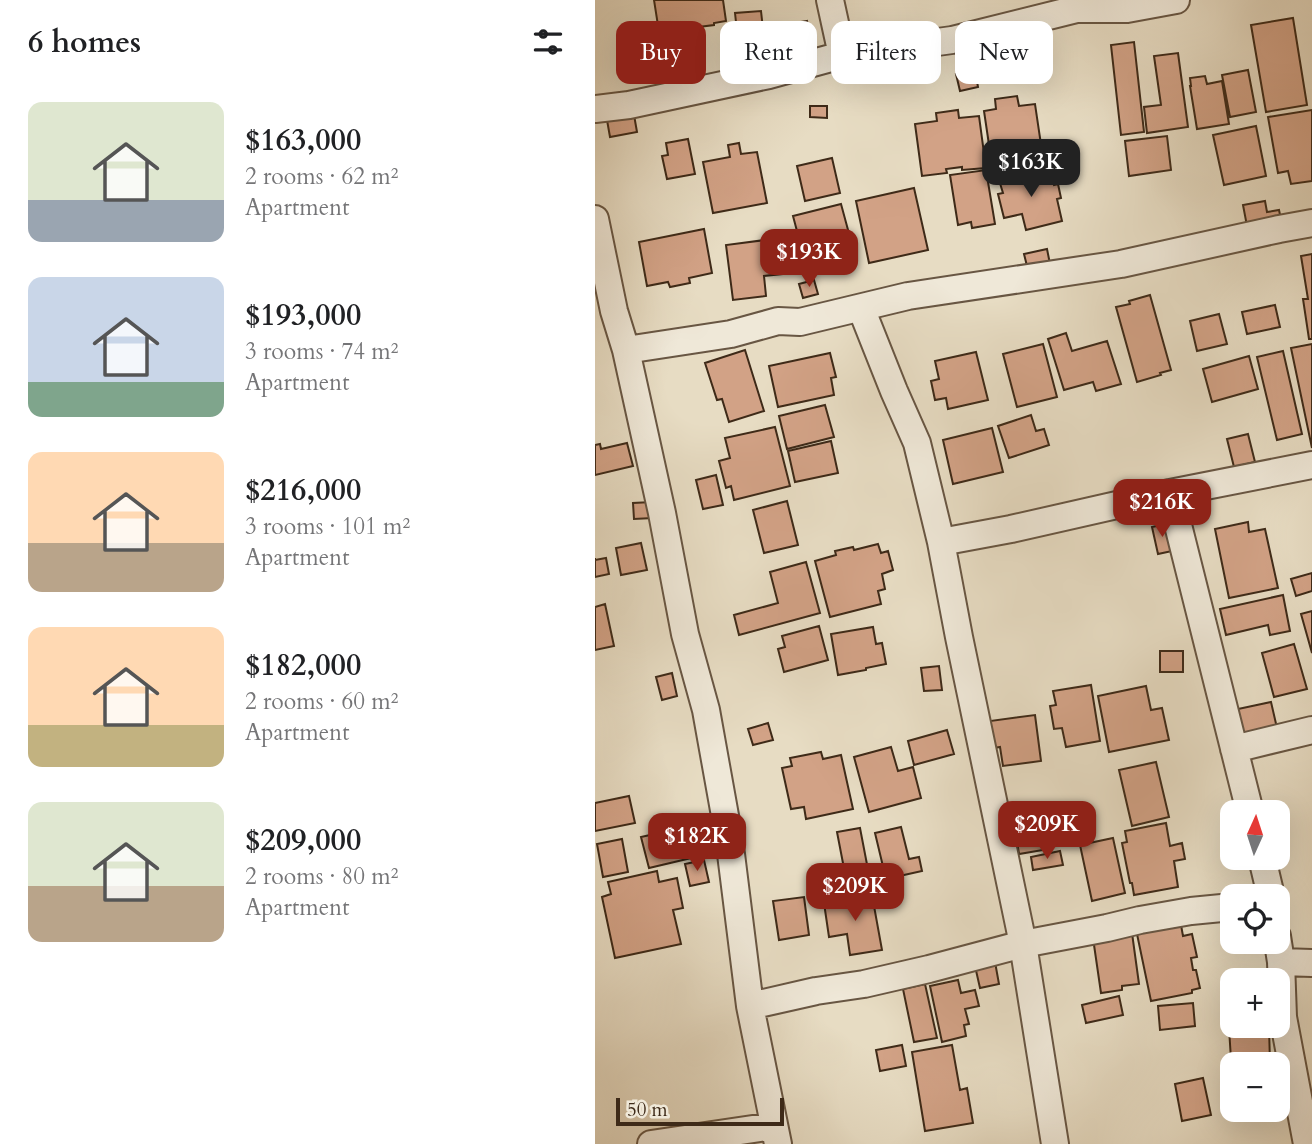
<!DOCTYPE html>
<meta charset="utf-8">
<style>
:root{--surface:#fff;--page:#f6f6f6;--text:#202124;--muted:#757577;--accent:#8f2418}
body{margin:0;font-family:Cardo,serif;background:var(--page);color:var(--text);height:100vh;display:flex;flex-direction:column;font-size:26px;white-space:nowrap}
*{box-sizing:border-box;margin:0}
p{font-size:23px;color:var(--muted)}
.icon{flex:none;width:38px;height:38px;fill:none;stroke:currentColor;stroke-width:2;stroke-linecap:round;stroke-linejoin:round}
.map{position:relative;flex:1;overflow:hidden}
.panel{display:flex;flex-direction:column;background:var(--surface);width:595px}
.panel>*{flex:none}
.banner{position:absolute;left:21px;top:21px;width:590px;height:63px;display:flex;gap:14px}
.needle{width:46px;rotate:3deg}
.buttons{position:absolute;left:625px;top:800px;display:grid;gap:14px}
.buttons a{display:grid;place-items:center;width:70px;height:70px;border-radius:14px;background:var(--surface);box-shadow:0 7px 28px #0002;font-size:35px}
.scale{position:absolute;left:21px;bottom:18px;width:168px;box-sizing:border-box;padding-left:7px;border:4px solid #3e2a18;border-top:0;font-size:19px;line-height:24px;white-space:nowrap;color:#3e2a18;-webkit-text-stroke:5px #efe8d8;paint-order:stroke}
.price{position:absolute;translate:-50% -60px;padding:0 16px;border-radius:14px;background:var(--accent);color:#fff;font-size:23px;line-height:46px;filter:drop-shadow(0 2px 4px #0008)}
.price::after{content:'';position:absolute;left:50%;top:42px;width:21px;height:16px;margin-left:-10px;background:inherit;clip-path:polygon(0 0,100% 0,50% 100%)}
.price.current{background:#222;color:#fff}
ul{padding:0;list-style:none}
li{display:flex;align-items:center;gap:21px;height:175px;padding:0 28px}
li span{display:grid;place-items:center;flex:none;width:196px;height:140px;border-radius:14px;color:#555}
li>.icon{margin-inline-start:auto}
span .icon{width:84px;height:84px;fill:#fffc;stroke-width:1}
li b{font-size:30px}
h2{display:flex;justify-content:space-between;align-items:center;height:84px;padding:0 28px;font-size:30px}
.tag{padding:0 24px;border-radius:14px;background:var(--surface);box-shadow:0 7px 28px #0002;font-size:24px;line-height:63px}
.tag.current{background:var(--accent);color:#fff}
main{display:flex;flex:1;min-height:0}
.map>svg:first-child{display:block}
.building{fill:#d2a286;stroke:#3e2a18;stroke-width:2}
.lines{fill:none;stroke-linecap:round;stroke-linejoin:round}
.minor-casing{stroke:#685643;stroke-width:30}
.minor{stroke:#efe8d8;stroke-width:26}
</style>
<main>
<section class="panel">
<h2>6 homes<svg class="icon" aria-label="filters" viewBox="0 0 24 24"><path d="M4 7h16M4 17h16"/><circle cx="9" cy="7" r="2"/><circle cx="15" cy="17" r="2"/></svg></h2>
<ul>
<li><span style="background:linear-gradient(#dfe7d0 70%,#9aa5b1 0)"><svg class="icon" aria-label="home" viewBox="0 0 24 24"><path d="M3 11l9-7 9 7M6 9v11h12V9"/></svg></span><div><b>$163,000</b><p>2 rooms · 62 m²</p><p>Apartment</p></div></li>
<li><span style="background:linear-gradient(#c9d6e8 75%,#7fa58c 0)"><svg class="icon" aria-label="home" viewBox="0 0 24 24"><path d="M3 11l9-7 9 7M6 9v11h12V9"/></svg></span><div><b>$193,000</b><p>3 rooms · 74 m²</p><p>Apartment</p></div></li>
<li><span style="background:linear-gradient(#ffd9b3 65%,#b9a48a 0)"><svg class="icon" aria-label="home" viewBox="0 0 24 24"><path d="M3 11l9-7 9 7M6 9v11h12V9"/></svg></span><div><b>$216,000</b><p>3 rooms · 101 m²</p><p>Apartment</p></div></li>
<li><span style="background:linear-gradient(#ffd9b3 70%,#c2b280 0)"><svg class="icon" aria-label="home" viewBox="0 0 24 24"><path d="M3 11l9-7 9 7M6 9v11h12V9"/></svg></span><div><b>$182,000</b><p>2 rooms · 60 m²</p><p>Apartment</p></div></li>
<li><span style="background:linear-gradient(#dfe7d0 60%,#b9a48a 0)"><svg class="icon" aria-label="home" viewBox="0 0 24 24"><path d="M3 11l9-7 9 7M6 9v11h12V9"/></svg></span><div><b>$209,000</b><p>2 rooms · 80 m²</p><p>Apartment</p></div></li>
</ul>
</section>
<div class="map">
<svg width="717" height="1144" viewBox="0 0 717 1144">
<rect width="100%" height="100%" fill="#e7dcc3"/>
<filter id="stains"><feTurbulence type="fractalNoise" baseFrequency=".00286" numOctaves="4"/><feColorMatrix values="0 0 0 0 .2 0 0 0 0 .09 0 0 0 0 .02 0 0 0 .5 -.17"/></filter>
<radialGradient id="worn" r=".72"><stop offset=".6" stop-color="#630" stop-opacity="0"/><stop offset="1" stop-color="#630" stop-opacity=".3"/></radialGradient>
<path class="building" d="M 59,0 L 128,0 L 131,21 L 119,23 L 119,25 L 64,32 Z
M 166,11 L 171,56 L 145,59 L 140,13 Z
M 698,18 L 712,105 L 671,112 L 656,25 Z
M 212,21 L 217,49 L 178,56 L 172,28 Z
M 539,42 L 549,132 L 526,135 L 516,45 Z
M 583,53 L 593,127 L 552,133 L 549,107 L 566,105 L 559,56 Z
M 380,70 L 383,87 L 365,91 L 361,74 Z
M 653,70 L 661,112 L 635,117 L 627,75 Z
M 610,76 L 612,84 L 627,81 L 634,124 L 602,129 L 595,86 L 596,86 L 595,78 Z
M 422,96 L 424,106 L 440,104 L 448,158 L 397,165 L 389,111 L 401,109 L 400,99 Z
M 215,106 L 232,106 L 232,118 L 215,117 Z
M 363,110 L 364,118 L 384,116 L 391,168 L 367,170 L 367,167 L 351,169 L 352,173 L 327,176 L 320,124 L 342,121 L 341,113 Z
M 717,110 L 717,181 L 696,184 L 693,171 L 683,173 L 673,117 Z
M 39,115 L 42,132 L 15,137 L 12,120 Z
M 661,126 L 671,176 L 629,185 L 618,135 Z
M 572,136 L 576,170 L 534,176 L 530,141 Z
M 93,139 L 100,174 L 72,179 L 67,156 L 73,155 L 71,143 Z
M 144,143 L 146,154 L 162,152 L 172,203 L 118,213 L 108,162 L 135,157 L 133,145 Z
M 237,158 L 245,193 L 210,201 L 202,166 Z
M 454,168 L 459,185 L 463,184 L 466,198 L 462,199 L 467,221 L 431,230 L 427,214 L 409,218 L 403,194 L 408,193 L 404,180 Z
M 391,170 L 400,224 L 377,228 L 376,222 L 363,225 L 355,175 Z
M 319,188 L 333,250 L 274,263 L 261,201 Z
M 670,201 L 672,212 L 684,210 L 687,224 L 652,226 L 648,205 Z
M 246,204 L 259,252 L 211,265 L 198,216 Z
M 109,229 L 117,273 L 94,278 L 95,283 L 75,287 L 73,282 L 52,286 L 44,242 Z
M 170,240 L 172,258 L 185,257 L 187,274 L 169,276 L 171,296 L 138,300 L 131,245 Z
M 452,249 L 455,264 L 433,270 L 429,254 Z
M 717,254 L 717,339 L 714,339 L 708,299 L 713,299 L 706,256 Z
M 219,280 L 223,294 L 208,298 L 204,284 Z
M 555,295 L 576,370 L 565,373 L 566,375 L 542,382 L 521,307 L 535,304 L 534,301 Z
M 680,305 L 685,327 L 652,334 L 647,312 Z
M 624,314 L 632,344 L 602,351 L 595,321 Z
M 471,333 L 477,351 L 512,341 L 526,384 L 501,391 L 498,382 L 469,390 L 453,339 Z
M 448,344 L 462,397 L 422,407 L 408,354 Z
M 717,344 L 717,448 L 696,348 Z
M 150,350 L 169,411 L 134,422 L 127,399 L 122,400 L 110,363 Z
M 688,351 L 707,434 L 682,440 L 662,357 Z
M 381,352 L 393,400 L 353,409 L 351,398 L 340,400 L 336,381 L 344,379 L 340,361 Z
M 235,353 L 241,377 L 236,378 L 239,395 L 183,407 L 174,366 Z
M 654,356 L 663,389 L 617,402 L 608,369 Z
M 230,405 L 239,437 L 192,449 L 184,416 Z
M 436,415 L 441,431 L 449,429 L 454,445 L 414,458 L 403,426 Z
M 180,427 L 195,486 L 139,500 L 136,486 L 131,488 L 124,461 L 135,458 L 130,438 Z
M 397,428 L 408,472 L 358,484 L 348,440 Z
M 653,434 L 660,462 L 639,467 L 632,439 Z
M 236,441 L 243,473 L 200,482 L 193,451 Z
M 32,443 L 38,466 L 0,475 L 0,445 L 5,444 L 6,449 Z
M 121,475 L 128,505 L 108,509 L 101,480 Z
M 192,501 L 203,545 L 169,553 L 158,510 Z
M 57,502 L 58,518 L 39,519 L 38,503 Z
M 653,522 L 654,532 L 670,529 L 683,588 L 634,598 L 620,529 Z
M 571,524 L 577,551 L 563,554 L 557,527 Z
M 46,543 L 52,570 L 26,575 L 21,548 Z
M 283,544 L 286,553 L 293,551 L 298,570 L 287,574 L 290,589 L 283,591 L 286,604 L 235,617 L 220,561 L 241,555 L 240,551 L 258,547 L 259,550 Z
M 0,558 L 0,560 L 11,558 L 14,574 L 0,577 Z
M 211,562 L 225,613 L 144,635 L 139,615 L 183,603 L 175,572 Z
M 717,573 L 717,591 L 701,596 L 696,579 Z
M 688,595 L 695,631 L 675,635 L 673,625 L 631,635 L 625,609 Z
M 10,604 L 19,646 L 0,650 L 0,607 Z
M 717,611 L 717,653 L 706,614 Z
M 224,626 L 233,660 L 189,672 L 183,649 L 190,647 L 187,636 Z
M 278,627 L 281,644 L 287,643 L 291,664 L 271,668 L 271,670 L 243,675 L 236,634 Z
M 699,644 L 712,689 L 679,697 L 667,653 Z
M 565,651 L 588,651 L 588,672 L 565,672 Z
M 344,666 L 347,690 L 329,691 L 326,668 Z
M 77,673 L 82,696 L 67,700 L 61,677 Z
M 496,685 L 505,741 L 471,747 L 467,728 L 459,729 L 455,706 L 461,705 L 458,691 Z
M 551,686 L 556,710 L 567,708 L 574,740 L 514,752 L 503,696 Z
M 676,702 L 682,728 L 649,736 L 643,709 Z
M 440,715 L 446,761 L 408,766 L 405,747 L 399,748 L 395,721 Z
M 173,723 L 178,740 L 158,745 L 153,729 Z
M 352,730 L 359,754 L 319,765 L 313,741 Z
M 296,747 L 303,771 L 318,767 L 326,798 L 274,812 L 259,757 Z
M 226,752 L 228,759 L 246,755 L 258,809 L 211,819 L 209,807 L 196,809 L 187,768 L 197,766 L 195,758 Z
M 561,762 L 574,817 L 537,826 L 524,770 Z
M 34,796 L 40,823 L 0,831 L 0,803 Z
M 89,821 L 95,844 L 105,841 L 109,855 L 54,868 L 46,837 L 73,831 L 72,825 Z
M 571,823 L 575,846 L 587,843 L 590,859 L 579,861 L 583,887 L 539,895 L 537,883 L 535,883 L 527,843 L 532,842 L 530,831 Z
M 306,827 L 314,859 L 324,857 L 327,871 L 291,879 L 280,833 Z
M 265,828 L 275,880 L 252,884 L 242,832 Z
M 445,832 L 448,850 L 424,854 L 421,836 Z
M 518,838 L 530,893 L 497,901 L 485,845 Z
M 27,839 L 33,872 L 8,877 L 2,844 Z
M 465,851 L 468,865 L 438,870 L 436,857 Z
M 109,860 L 114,882 L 95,886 L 90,864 Z
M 62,871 L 64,882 L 82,878 L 88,908 L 78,910 L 86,944 L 20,958 L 7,897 L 16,894 L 13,882 Z
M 277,895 L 287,950 L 255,955 L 252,934 L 234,937 L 229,903 Z
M 209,897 L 214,935 L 184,940 L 178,901 Z
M 586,925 L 588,936 L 597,934 L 602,957 L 596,958 L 598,970 L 601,970 L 605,988 L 597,990 L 597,993 L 556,1001 L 542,934 Z
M 537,933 L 544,984 L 527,986 L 527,990 L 506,993 L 498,938 Z
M 400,962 L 404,984 L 385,988 L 380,966 Z
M 363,980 L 366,993 L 380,990 L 384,1006 L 370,1009 L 374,1024 L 369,1025 L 371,1036 L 347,1042 L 335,986 Z
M 330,984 L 342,1038 L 319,1042 L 308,989 Z
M 524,996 L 528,1015 L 491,1023 L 487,1005 Z
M 598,1003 L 600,1026 L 565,1030 L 563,1006 Z
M 674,1026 L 675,1064 L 637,1064 L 637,1075 L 634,1028 Z
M 307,1045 L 311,1066 L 285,1071 L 281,1050 Z
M 357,1045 L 365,1090 L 372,1088 L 378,1123 L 330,1131 L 317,1052 Z
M 608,1078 L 616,1115 L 587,1121 L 580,1084 Z"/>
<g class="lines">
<defs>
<path id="minor" d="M 235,0 L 247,55
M 0,109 L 34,105 L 174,75 L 247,55 L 357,40 L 482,9 L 532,9 L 581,0
M 0,219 L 19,311 L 31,350 L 67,513 L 90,634 L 111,710 L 134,838 L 155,1006 L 183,1144
M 266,308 L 299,391 L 322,443 L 346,542 L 364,637 L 428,944 L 460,1144
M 31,350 L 136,334 L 183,321 L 205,322 L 313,296 L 526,264 L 684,229 L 717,223
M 575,493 L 655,812
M 346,542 L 416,529 L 575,493 L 717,465
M 639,749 L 717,730
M 667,858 L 676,896
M 682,936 L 686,962 L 688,1017 L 712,1144
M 686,962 L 717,963
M 155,1006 L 221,991 L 269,984 L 334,969 L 428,944 L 512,928 L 545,920 L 596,911 L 637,907
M 56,1144 L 179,1126"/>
</defs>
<use href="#minor" class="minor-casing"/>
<use href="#minor" class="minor"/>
</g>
<rect width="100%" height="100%" filter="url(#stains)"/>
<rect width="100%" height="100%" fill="url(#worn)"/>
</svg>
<div class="buttons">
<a><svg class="needle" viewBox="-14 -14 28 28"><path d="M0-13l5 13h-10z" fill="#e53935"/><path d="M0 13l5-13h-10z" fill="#757577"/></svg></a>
<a><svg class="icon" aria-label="locate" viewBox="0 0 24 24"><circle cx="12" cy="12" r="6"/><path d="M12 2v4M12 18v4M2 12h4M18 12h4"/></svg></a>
<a>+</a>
<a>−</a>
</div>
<div class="scale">50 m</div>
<b class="price current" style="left:436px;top:199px">$163K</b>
<b class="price" style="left:214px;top:289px">$193K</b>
<b class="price" style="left:567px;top:539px">$216K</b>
<b class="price" style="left:452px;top:861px">$209K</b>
<b class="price" style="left:102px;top:873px">$182K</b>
<b class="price" style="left:260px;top:923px">$209K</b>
<div class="banner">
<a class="tag current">Buy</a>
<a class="tag">Rent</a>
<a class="tag">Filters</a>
<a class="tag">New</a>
</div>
</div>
</main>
